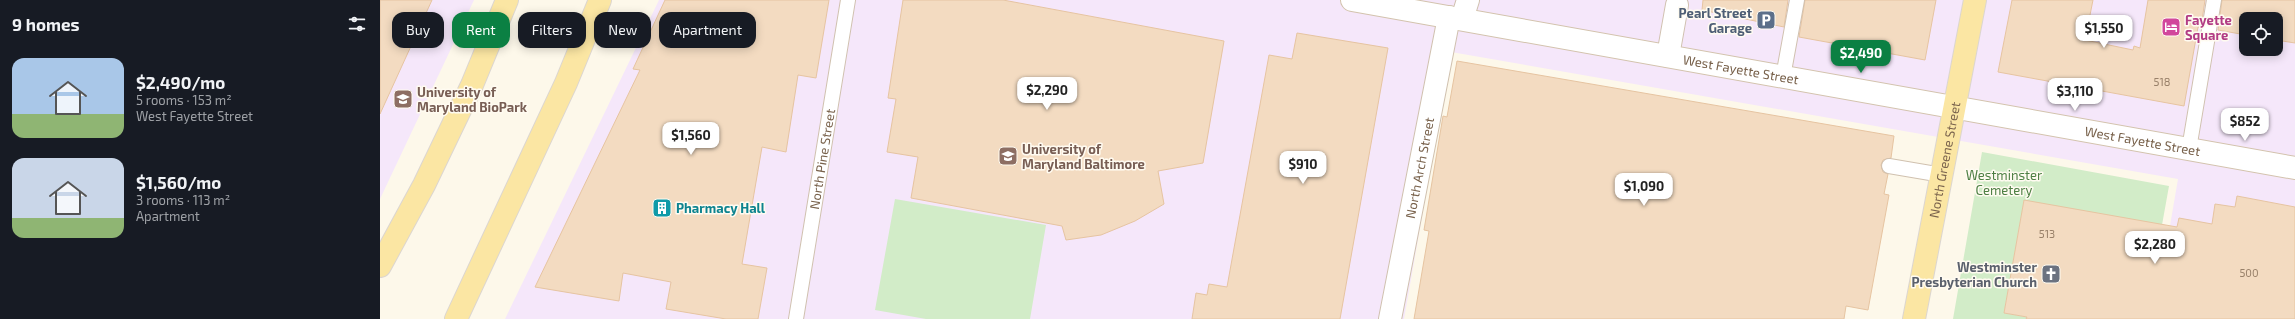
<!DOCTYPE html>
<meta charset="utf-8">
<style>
:root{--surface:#171b24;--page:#242831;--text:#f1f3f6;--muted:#9ea1a6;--accent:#0b8043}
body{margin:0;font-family:"Exo 2",sans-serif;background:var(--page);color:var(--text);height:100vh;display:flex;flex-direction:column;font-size:15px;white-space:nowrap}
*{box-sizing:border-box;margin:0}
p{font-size:13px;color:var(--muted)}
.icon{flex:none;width:22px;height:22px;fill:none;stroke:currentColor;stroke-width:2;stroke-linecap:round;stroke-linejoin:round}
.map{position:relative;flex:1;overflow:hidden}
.sheet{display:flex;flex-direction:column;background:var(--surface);width:380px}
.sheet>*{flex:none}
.hud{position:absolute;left:12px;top:12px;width:380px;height:36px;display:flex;gap:8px}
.controls{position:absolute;left:1859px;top:12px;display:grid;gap:8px}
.controls a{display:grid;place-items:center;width:44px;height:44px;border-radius:8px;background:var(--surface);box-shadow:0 2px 10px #0003;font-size:20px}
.price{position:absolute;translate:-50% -34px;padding:0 9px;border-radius:8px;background:#fff;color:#222;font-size:13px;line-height:26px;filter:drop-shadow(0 1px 2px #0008)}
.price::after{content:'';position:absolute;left:50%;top:24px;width:12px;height:9px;margin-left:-6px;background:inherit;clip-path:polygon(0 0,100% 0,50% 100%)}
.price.active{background:var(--accent);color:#fff}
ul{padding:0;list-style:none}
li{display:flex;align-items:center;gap:12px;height:100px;padding:0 12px}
li span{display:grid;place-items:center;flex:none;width:112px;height:80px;border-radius:12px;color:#555}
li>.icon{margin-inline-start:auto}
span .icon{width:48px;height:48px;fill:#fffc;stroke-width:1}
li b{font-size:17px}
h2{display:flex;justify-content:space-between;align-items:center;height:48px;padding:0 12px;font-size:17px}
.pill{padding:0 14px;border-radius:12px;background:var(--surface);box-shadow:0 2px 10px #0003;font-size:14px;line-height:36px}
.pill.active{background:var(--accent);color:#fff}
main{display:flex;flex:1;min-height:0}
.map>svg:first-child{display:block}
.education{fill:#f5e7fa;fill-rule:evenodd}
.green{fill:#d2ecc8}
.building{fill:#f3dbc1;stroke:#e6c4a1}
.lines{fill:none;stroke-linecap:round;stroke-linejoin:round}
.service-casing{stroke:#d0c1af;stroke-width:16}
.pedestrian-casing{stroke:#d0c1af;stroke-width:24}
.minor-casing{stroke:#d0c1af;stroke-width:24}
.secondary-casing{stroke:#d3c3ad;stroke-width:24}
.primary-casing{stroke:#dcd6d0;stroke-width:24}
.service{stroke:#fff;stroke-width:14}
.pedestrian{stroke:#fff;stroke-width:22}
.minor{stroke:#fff;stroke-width:22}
.secondary{stroke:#fff;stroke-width:22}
.primary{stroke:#fbe6a3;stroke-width:22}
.labels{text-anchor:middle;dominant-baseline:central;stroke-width:3;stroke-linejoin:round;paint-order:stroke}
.number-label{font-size:11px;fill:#988069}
.service-label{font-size:13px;font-weight:bold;fill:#4e5e75;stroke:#fffbf1;text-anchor:end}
.hotel-label{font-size:13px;font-weight:bold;fill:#b23c85;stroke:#fffbf1;text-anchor:start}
.street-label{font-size:13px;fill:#79624c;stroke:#fffbf1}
.education-label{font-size:13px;font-weight:bold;fill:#785e54;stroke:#fffbf1;text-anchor:start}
.park-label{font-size:13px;fill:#4d7f43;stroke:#fffbf1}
.culture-label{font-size:13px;font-weight:bold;fill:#0d838f;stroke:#fffbf1;text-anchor:start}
.worship-label{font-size:13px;font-weight:bold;fill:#5b616d;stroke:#fffbf1;text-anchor:end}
</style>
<main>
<section class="sheet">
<h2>9 homes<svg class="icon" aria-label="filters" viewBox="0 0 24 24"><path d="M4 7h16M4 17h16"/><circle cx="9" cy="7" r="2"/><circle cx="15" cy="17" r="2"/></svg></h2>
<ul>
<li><span style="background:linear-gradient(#a9c7e8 70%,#8fb573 0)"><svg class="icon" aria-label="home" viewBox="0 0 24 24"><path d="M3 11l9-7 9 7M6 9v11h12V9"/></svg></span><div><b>$2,490/mo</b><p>5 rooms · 153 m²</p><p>West Fayette Street</p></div></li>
<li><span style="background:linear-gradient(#c9d6e8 75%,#8fb573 0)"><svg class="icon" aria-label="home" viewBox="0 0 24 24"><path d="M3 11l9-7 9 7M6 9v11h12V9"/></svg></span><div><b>$1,560/mo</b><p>3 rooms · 113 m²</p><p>Apartment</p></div></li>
</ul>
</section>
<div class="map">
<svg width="1915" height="319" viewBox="0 0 1915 319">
<rect width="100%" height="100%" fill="#fdf8ea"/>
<path class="education" d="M 0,0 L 94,0 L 0,199 Z
M 279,0 L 1915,0 L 1915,319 L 1774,319 L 1798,179 L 1071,52 L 1024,319 L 125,319 ZM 1866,19 L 1896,19 L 1896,49 L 1866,49 Z"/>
<path class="green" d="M 1602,152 L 1789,186 L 1782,225 L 1644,201 L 1624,313 L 1647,317 L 1646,319 L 1573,319 Z
M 515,199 L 666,225 L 650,319 L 546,319 L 495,310 Z"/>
<path class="building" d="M 0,0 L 52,0 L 0,114 Z
M 285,0 L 449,0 L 436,78 L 418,75 L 406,152 L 382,147 L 362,264 L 387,268 L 378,319 L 346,319 L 286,309 L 291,282 L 243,273 L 239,301 L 155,287 L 260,70 L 253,69 Z
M 523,0 L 623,0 L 844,41 L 823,163 L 778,171 L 784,204 L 755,221 L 721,235 L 686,240 L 682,226 L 531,198 L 538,157 L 507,152 L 516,99 L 508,98 Z
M 1323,0 L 1408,0 L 1404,27 L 1322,10 Z
M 1425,0 L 1556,0 L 1545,60 L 1419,37 Z
M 1632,0 L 1713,0 L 1705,40 L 1753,50 L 1754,46 L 1760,48 L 1768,0 L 1825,0 L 1821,27 L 1818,27 L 1804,106 L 1618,72 Z
M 1842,0 L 1915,0 L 1915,43 L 1896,40 L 1896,19 L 1866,19 L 1866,35 L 1838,30 Z
M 917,33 L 1008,48 L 960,319 L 812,319 L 816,293 L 827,295 L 829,284 L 847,287 L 889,55 L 912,59 Z
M 1077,61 L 1514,136 L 1511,158 L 1503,160 L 1501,165 L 1503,172 L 1508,174 L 1504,194 L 1509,195 L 1488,310 L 1466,306 L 1464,319 L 1034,319 L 1049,231 L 1044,230 L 1063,116 L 1067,117 Z
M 1857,196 L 1915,207 L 1915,319 L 1646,319 L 1647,317 L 1624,313 L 1644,200 L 1797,227 L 1799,218 L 1832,224 L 1835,204 L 1855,207 Z"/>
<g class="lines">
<defs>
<g id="service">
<path d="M 1403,77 L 1417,0"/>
<path d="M 1809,149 L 1834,0"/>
<path d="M 1509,166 L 1562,175"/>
<path id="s1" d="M 416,319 L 468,0"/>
</g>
<path id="pedestrian" d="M 1082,19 L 1088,0"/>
<g id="minor">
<path d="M 1288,56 L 1297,5"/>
<path id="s2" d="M 1010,319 L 1069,17"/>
</g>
<g id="secondary">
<path id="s3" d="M 972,0 L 1915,168"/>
</g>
<g id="primary">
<path d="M 0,266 L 44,185 L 92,85 L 127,0"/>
<path d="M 76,319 L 186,83 L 220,0"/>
<path id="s4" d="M 1534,319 L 1595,0"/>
</g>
</defs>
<use href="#service" class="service-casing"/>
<use href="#pedestrian" class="pedestrian-casing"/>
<use href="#minor" class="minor-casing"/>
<use href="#secondary" class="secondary-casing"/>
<use href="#primary" class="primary-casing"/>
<use href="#service" class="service"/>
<use href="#pedestrian" class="pedestrian"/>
<use href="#minor" class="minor"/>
<use href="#secondary" class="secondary"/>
<use href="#primary" class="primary"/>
</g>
<defs>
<symbol id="parking-square" viewBox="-11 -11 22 22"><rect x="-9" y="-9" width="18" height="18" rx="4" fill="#5c6f8a" stroke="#fffbf1"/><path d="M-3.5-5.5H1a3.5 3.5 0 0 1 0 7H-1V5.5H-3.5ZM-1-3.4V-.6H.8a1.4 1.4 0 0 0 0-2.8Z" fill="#fff"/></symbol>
<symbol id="hotel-square" viewBox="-11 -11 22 22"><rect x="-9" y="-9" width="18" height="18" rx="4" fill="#d1479c" stroke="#fffbf1"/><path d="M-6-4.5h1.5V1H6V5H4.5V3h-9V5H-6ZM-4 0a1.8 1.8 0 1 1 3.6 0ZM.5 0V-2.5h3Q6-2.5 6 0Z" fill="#fff"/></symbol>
<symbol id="university-square" viewBox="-11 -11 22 22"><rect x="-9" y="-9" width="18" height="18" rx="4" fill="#8d6e63" stroke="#fffbf1"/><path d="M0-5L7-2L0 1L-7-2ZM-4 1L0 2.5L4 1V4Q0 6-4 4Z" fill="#fff"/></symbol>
<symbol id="building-square" viewBox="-11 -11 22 22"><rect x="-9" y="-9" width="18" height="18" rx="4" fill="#0f9aa8" stroke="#fffbf1"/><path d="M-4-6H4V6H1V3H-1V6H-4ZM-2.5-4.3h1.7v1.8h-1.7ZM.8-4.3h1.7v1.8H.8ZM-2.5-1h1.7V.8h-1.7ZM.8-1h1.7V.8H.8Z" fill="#fff"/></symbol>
<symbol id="church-square" viewBox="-11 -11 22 22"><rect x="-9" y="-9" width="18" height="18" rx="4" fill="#6b7280" stroke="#fffbf1"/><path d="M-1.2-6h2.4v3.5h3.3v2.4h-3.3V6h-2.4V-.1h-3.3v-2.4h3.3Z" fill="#fff"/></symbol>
</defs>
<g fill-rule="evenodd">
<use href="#parking-square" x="1375" y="9" width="22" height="22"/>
<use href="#hotel-square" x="1780" y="16" width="22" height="22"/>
<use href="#university-square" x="12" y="88" width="22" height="22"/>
<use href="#university-square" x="617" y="145" width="22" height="22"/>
<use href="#building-square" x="271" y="197" width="22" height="22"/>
<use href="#church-square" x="1660" y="263" width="22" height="22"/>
</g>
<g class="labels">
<g class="number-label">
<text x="1782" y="81">518</text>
<text x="1667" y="233">513</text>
<text x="1869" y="272">500</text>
</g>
<g class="service-label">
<text x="1372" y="13">Pearl Street<tspan x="1372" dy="15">Garage</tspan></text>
</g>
<g class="hotel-label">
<text x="1805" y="20">Fayette<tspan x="1805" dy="15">Square</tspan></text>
</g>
<g class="street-label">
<text stroke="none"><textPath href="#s3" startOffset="395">West Fayette Street</textPath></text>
<text stroke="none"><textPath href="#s3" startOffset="803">West Fayette Street</textPath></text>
<text stroke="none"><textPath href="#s1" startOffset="162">North Pine Street</textPath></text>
<text stroke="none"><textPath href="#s4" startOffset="162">North Greene Street</textPath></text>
<text stroke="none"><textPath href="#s2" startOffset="154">North Arch Street</textPath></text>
</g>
<g class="education-label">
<text x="37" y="92">University of<tspan x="37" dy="15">Maryland BioPark</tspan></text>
<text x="642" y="149">University of<tspan x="642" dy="15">Maryland Baltimore</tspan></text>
</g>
<g class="park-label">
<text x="1624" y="175">Westminster<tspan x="1624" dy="15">Cemetery</tspan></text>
</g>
<g class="culture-label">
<text x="296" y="208">Pharmacy Hall</text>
</g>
<g class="worship-label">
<text x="1657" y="267">Westminster<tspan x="1657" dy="15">Presbyterian Church</tspan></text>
</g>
</g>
</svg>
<div class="controls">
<a><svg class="icon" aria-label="locate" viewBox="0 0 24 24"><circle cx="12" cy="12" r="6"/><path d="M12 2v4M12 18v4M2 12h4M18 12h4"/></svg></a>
</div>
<b class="price" style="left:1724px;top:49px">$1,550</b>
<b class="price active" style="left:1481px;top:74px">$2,490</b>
<b class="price" style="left:667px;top:111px">$2,290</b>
<b class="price" style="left:1695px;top:112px">$3,110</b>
<b class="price" style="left:1865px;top:142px">$852</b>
<b class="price" style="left:311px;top:156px">$1,560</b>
<b class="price" style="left:923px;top:185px">$910</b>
<b class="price" style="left:1264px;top:207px">$1,090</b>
<b class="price" style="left:1775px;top:265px">$2,280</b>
<div class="hud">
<a class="pill">Buy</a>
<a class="pill active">Rent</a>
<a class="pill">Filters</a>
<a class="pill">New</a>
<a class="pill">Apartment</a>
</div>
</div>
</main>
